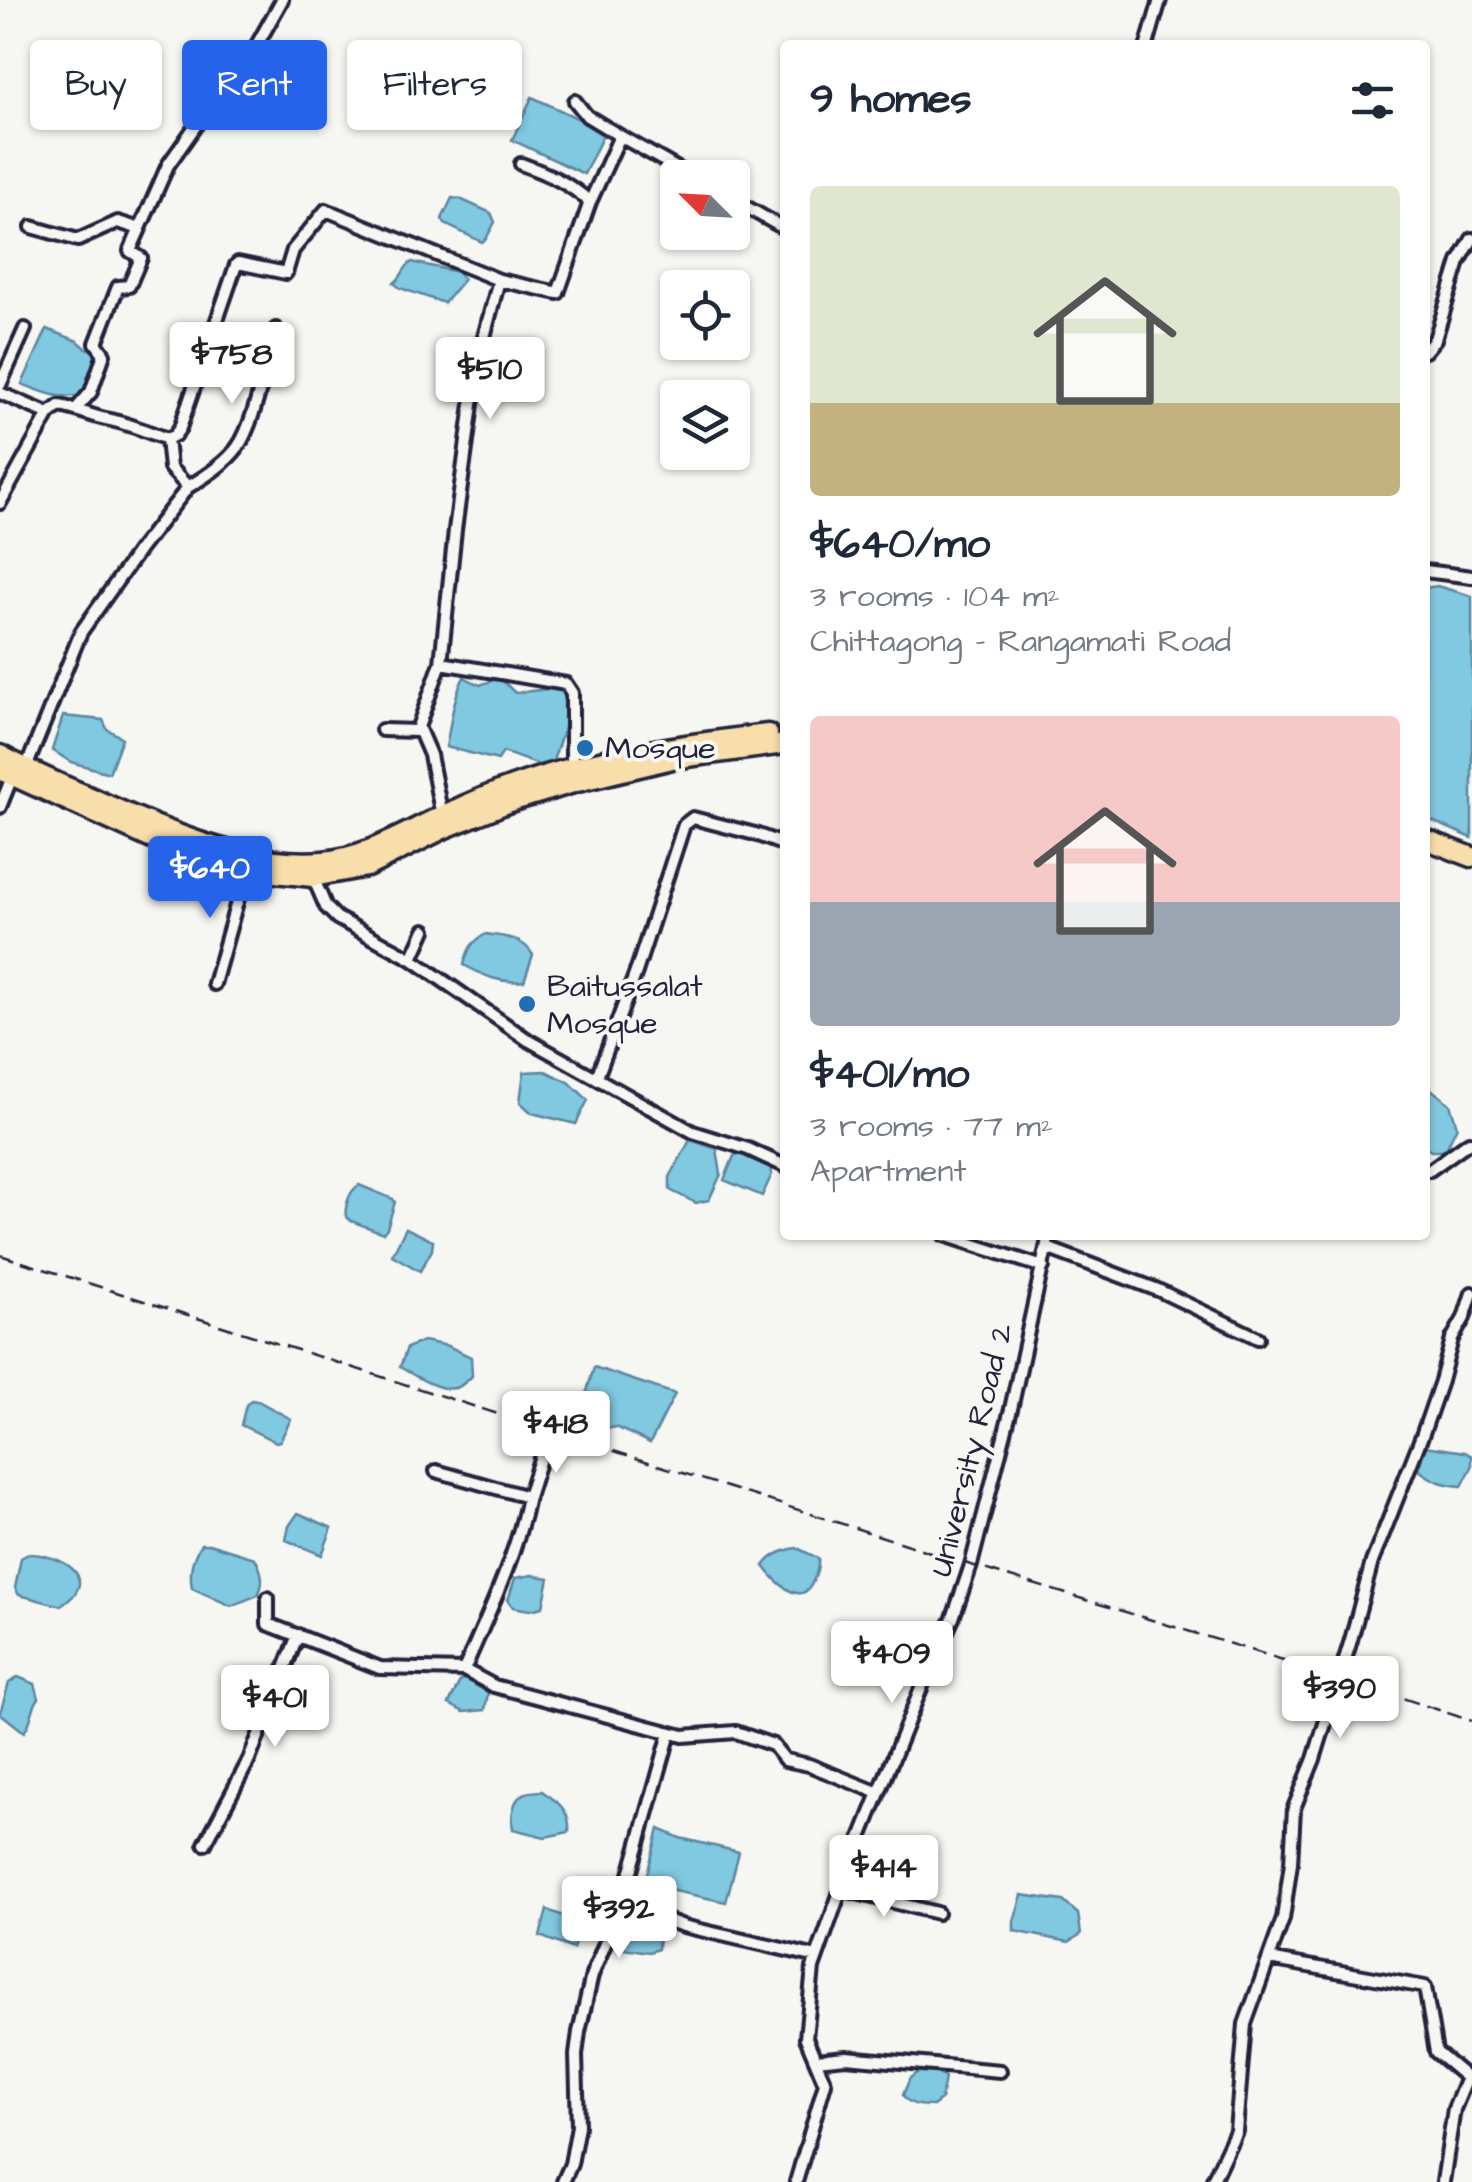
<!DOCTYPE html>
<meta charset="utf-8">
<style>
:root{--surface:#fff;--page:#f6f6f7;--text:#1f2937;--muted:#747a83;--accent:#2563eb}
body{margin:0;font-family:"Architects Daughter",sans-serif;background:var(--page);color:var(--text);height:100vh;display:flex;flex-direction:column;font-size:38px;white-space:nowrap}
*{box-sizing:border-box;margin:0}
p{font-size:32px;color:var(--muted)}
.icon{flex:none;width:55px;height:55px;fill:none;stroke:currentColor;stroke-width:2;stroke-linecap:round;stroke-linejoin:round}
.map{position:relative;flex:1;overflow:hidden}
.details{position:absolute;left:780px;top:40px;width:650px;height:1200px;display:flex;flex-direction:column;background:var(--surface);border-radius:10px;box-shadow:0 2px 8px #0004}
.details>*{flex:none}
.banner{position:absolute;left:30px;top:40px;width:600px;height:90px;display:flex;gap:20px}
.needle{width:65px;rotate:294deg}
.controls{position:absolute;left:660px;top:160px;display:grid;gap:20px}
.controls a{display:grid;place-items:center;width:90px;height:90px;border-radius:10px;background:var(--surface);box-shadow:0 2px 8px #0004;font-size:50px}
.price{position:absolute;translate:-50% -85px;padding:0 22px;border-radius:10px;background:#fff;color:#222;font-size:32px;line-height:65px;filter:drop-shadow(0 2px 5px #0008)}
.price::after{content:'';position:absolute;left:50%;top:60px;width:30px;height:22px;margin-left:-15px;background:inherit;clip-path:polygon(0 0,100% 0,50% 100%)}
.price.current{background:var(--accent);color:#fff}
ul{padding:0;list-style:none}
li{display:grid;align-content:center;gap:20px;height:530px;padding:0 30px}
li span{display:grid;place-items:center;height:310px;border-radius:10px;color:#555}
li>.icon{margin-inline-start:auto}
span .icon{width:180px;height:180px;fill:#fffc;stroke-width:1}
li b{font-size:42px}
h2{display:flex;justify-content:space-between;align-items:center;height:120px;padding:0 30px;font-size:42px}
.chip{padding:0 35px;border-radius:10px;background:var(--surface);box-shadow:0 2px 8px #0004;font-size:35px;line-height:90px}
.chip.current{background:var(--accent);color:#fff}
.map>svg:first-child{display:block}
.water{fill:#81c8e1;stroke:#5b869f;stroke-width:2.5}
.lines{fill:none;stroke-linecap:round;stroke-linejoin:round}
.street-casing{stroke:#22223b;stroke-width:18}
.highway-casing{stroke:#22223b;stroke-width:25}
.street{stroke:#f6f6f2;stroke-width:10}
.highway{stroke:#f8deab;stroke-width:18}
.rail{stroke:#22223b;stroke-width:2.5;stroke-dasharray:15 8;stroke-linecap:butt}
.poi-dot{fill:#1f6fb2;stroke:#f6f6f2;stroke-width:4}
.labels{text-anchor:middle;dominant-baseline:central;stroke-width:8;stroke-linejoin:round;paint-order:stroke}
.poi-label{font-size:32px;fill:#22223b;stroke:#f6f6f2;text-anchor:start}
.street-label{font-size:32px;fill:#22223b;stroke:#f6f6f2}
</style>
<div class="map">
<svg width="1472" height="2182" viewBox="0 0 1472 2182">
<rect width="100%" height="100%" fill="#f6f6f2"/>
<filter id="ink" filterUnits="userSpaceOnUse"><feTurbulence type="fractalNoise" baseFrequency=".01" numOctaves="2"/><feDisplacementMap in="SourceGraphic" scale="20" xChannelSelector="R" yChannelSelector="G"/><feConvolveMatrix kernelMatrix="1 2 1 2 8 2 1 2 1" color-interpolation-filters="sRGB"/></filter>
<g filter="url(#ink)">
<path class="water" d="M 532,97 L 605,131 L 584,174 L 512,140 Z
M 452,198 L 460,199 L 491,213 L 495,222 L 486,239 L 482,242 L 445,224 L 442,219 Z
M 412,262 L 457,272 L 464,279 L 444,303 L 400,288 L 394,283 C 403,277 403,267 412,262 Z
M 47,329 L 78,341 L 86,348 L 98,353 L 100,361 L 86,394 C 62,401 44,393 22,384 Z
M 1437,586 L 1472,596 L 1472,838 L 1425,818 L 1425,588 Z
M 464,677 L 480,685 L 500,678 L 515,693 L 564,687 L 568,716 L 553,761 L 539,765 L 503,752 L 498,760 L 446,747 C 451,723 453,698 464,677 Z
M 63,716 L 103,720 L 107,729 L 122,738 L 109,773 L 71,762 L 52,750 Z
M 486,934 C 505,937 522,937 533,955 L 524,981 C 501,984 484,976 464,965 C 468,949 471,942 486,934 Z
M 545,1071 L 569,1082 L 588,1100 L 576,1124 L 532,1113 L 520,1102 L 524,1072 Z
M 1425,1089 L 1431,1089 L 1450,1104 L 1457,1126 L 1445,1151 L 1431,1151 L 1425,1147 Z
M 690,1140 L 717,1149 L 721,1174 L 709,1200 L 696,1203 L 670,1190 L 670,1177 Z
M 738,1153 L 771,1168 L 772,1174 L 762,1196 L 724,1180 L 734,1156 Z
M 359,1185 L 393,1199 L 395,1202 L 387,1228 L 383,1233 L 351,1221 L 346,1216 C 344,1207 350,1190 359,1185 Z
M 406,1228 L 433,1241 L 432,1250 L 420,1271 L 392,1255 Z
M 423,1341 L 448,1346 L 471,1357 L 472,1376 C 469,1379 463,1385 458,1387 C 443,1394 413,1375 400,1367 L 407,1348 Z
M 594,1367 L 675,1394 L 650,1443 L 616,1427 L 595,1431 L 580,1415 Z
M 251,1400 L 258,1401 L 291,1419 L 280,1441 L 276,1442 L 241,1425 L 246,1405 Z
M 1424,1446 L 1465,1452 L 1472,1456 L 1472,1467 L 1462,1486 C 1444,1485 1433,1481 1419,1470 Z
M 298,1513 L 332,1528 L 322,1555 L 286,1540 L 289,1526 Z
M 201,1544 L 209,1544 L 255,1558 C 262,1571 265,1582 258,1595 L 231,1606 L 192,1588 C 189,1570 192,1559 201,1544 Z
M 797,1548 L 818,1558 C 819,1567 817,1573 813,1581 C 802,1610 774,1580 764,1566 C 771,1555 784,1550 797,1548 Z
M 28,1554 C 61,1554 104,1578 61,1606 L 19,1595 L 15,1588 L 21,1558 Z
M 532,1575 L 549,1578 L 543,1607 L 530,1610 L 513,1607 L 508,1600 L 515,1578 Z
M 18,1677 L 35,1684 L 39,1698 C 30,1710 33,1721 24,1732 L 0,1713 L 9,1683 Z
M 467,1677 L 488,1693 L 485,1710 L 464,1712 L 449,1704 L 460,1681 Z
M 542,1791 C 558,1802 571,1811 569,1832 L 545,1837 L 513,1829 C 511,1817 512,1798 526,1793 C 526,1792 541,1791 542,1791 Z
M 659,1829 L 680,1838 L 739,1852 L 726,1902 L 650,1886 L 647,1874 Z
M 1022,1895 L 1063,1901 L 1078,1914 L 1081,1934 L 1069,1942 L 1014,1931 L 1014,1921 Z
M 547,1910 L 581,1922 L 573,1949 L 540,1936 Z
M 633,1919 L 649,1920 L 659,1927 L 658,1949 L 649,1952 L 622,1948 C 621,1935 623,1927 633,1919 Z
M 918,2072 L 935,2072 L 945,2078 L 941,2100 L 933,2106 C 922,2106 909,2106 903,2095 L 910,2078 Z"/>
<g class="lines">
<defs>
<path id="street" d="M 1147,45 L 1160,0
M 575,101 L 587,116 L 620,136
M 521,164 C 548,174 569,183 590,202
M 732,199 L 785,229
M 32,227 L 78,240 L 118,222 L 140,229
M 1425,351 L 1435,339 L 1459,262 L 1472,239
M 0,385 L 25,329
M 0,393 L 49,414
M 77,408 L 91,392 L 104,354 L 96,343 L 118,287 L 129,286 L 141,258 L 130,251 L 168,165 L 213,101 L 249,59 L 282,0
M 188,487 C 205,477 225,464 237,448 C 255,424 266,360 276,329
M 0,503 L 49,414 L 59,406 C 76,408 90,416 106,419 C 127,423 146,431 167,439
M 1425,571 L 1472,577
M 441,663 L 566,684 L 572,693 L 572,769
M 382,730 L 418,731
M 26,768 L 81,632 L 139,550 L 188,487 L 170,468 L 167,439 L 175,435 L 180,428 L 236,265 L 238,263 L 286,273 L 293,250 L 326,210 L 499,280
M 0,807 L 12,777
M 442,816 L 430,755 L 418,727 L 441,663 L 455,530 L 478,360 L 499,280 L 558,293 L 590,202 L 620,136 L 694,178
M 313,877 L 326,907 L 337,918 L 412,959 L 528,1040 L 693,1132 L 748,1149 L 785,1166
M 412,959 L 425,930
M 214,984 L 246,870
M 597,1077 L 636,972 L 684,825 L 693,818 L 755,834 L 785,845
M 1425,1170 L 1430,1170 L 1469,1142 L 1472,1143
M 944,1235 L 1043,1267
M 1047,1248 L 1158,1290 L 1258,1338
M 436,1471 L 528,1497 C 516,1557 488,1614 464,1670
M 528,1497 L 545,1443
M 268,1598 L 268,1624 L 380,1668 L 464,1670 L 494,1686 L 683,1736 L 736,1732 L 773,1745 L 785,1760 L 809,1765 L 879,1793
M 205,1844 L 249,1760 L 298,1635
M 841,1889 L 937,1913
M 622,1903 L 683,1926 L 817,1957
M 1269,1959 L 1425,1987 L 1436,2052 L 1467,2078 L 1454,2109 L 1443,2182
M 816,2060 L 846,2057 L 1000,2071
M 563,2182 L 571,2164 L 578,2126 L 576,2055 L 579,2032 L 592,1975 L 622,1903 L 670,1733
M 796,2182 L 825,2083 L 806,2038 L 813,1968 L 846,1875 L 922,1686 L 953,1618 L 971,1565 L 1011,1409 L 1049,1235
M 1212,2182 L 1236,2131 L 1245,2024 L 1283,1919 L 1291,1863 L 1294,1808 L 1314,1759 L 1351,1640 L 1372,1562 L 1423,1433 L 1441,1381 L 1452,1339 L 1464,1318 L 1472,1293"/>
<path id="highway" d="M 0,755 C 29,771 60,784 90,797 C 158,828 247,868 323,861 C 369,857 409,830 450,812 C 473,801 498,791 521,783 C 600,756 686,744 768,734
M 0,770 L 152,839 L 246,870 L 313,877 L 367,867 L 443,829 L 510,802 L 577,782 L 672,759 L 785,744
M 1425,839 L 1472,857"/>
</defs>
<use href="#street" class="street-casing"/>
<use href="#highway" class="highway-casing"/>
<use href="#street" class="street"/>
<use href="#highway" class="highway"/>
<path class="rail" d="M 0,1255 L 971,1565 L 1339,1677 L 1472,1721"/>
</g>
</g>
<g class="poi-dot">
<circle cx="585" cy="748" r="10"/>
<circle cx="527" cy="1004" r="10"/>
</g>
<g class="labels">
<g class="poi-label">
<text x="605" y="748">Mosque</text>
<text x="547" y="986">Baitussalat<tspan x="547" dy="37">Mosque</tspan></text>
</g>
<g class="street-label">
<text transform="translate(972 1450) rotate(-76)">University Road 2</text>
</g>
</g>
</svg>
<div class="controls">
<a><svg class="needle" viewBox="-14 -14 28 28"><path d="M0-13l5 13h-10z" fill="#e53935"/><path d="M0 13l5-13h-10z" fill="#747a83"/></svg></a>
<a><svg class="icon" aria-label="locate" viewBox="0 0 24 24"><circle cx="12" cy="12" r="6"/><path d="M12 2v4M12 18v4M2 12h4M18 12h4"/></svg></a>
<a><svg class="icon" aria-label="layers" viewBox="0 0 24 24"><path d="M12 4l9 5-9 5-9-5zM3 14l9 5 9-5"/></svg></a>
</div>
<b class="price" style="left:232px;top:407px">$758</b>
<b class="price" style="left:490px;top:422px">$510</b>
<b class="price current" style="left:210px;top:921px">$640</b>
<b class="price" style="left:556px;top:1476px">$418</b>
<b class="price" style="left:892px;top:1706px">$409</b>
<b class="price" style="left:1340px;top:1741px">$390</b>
<b class="price" style="left:275px;top:1750px">$401</b>
<b class="price" style="left:884px;top:1920px">$414</b>
<b class="price" style="left:619px;top:1961px">$392</b>
<div class="banner">
<a class="chip">Buy</a>
<a class="chip current">Rent</a>
<a class="chip">Filters</a>
</div>
<section class="details">
<h2>9 homes<svg class="icon" aria-label="filters" viewBox="0 0 24 24"><path d="M4 7h16M4 17h16"/><circle cx="9" cy="7" r="2"/><circle cx="15" cy="17" r="2"/></svg></h2>
<ul>
<li><span style="background:linear-gradient(#dfe7d0 70%,#c2b280 0)"><svg class="icon" aria-label="home" viewBox="0 0 24 24"><path d="M3 11l9-7 9 7M6 9v11h12V9"/></svg></span><div><b>$640/mo</b><p>3 rooms · 104 m²</p><p>Chittagong - Rangamati Road</p></div></li>
<li><span style="background:linear-gradient(#f6c9c9 60%,#9aa5b1 0)"><svg class="icon" aria-label="home" viewBox="0 0 24 24"><path d="M3 11l9-7 9 7M6 9v11h12V9"/></svg></span><div><b>$401/mo</b><p>3 rooms · 77 m²</p><p>Apartment</p></div></li>
</ul>
</section>
</div>
